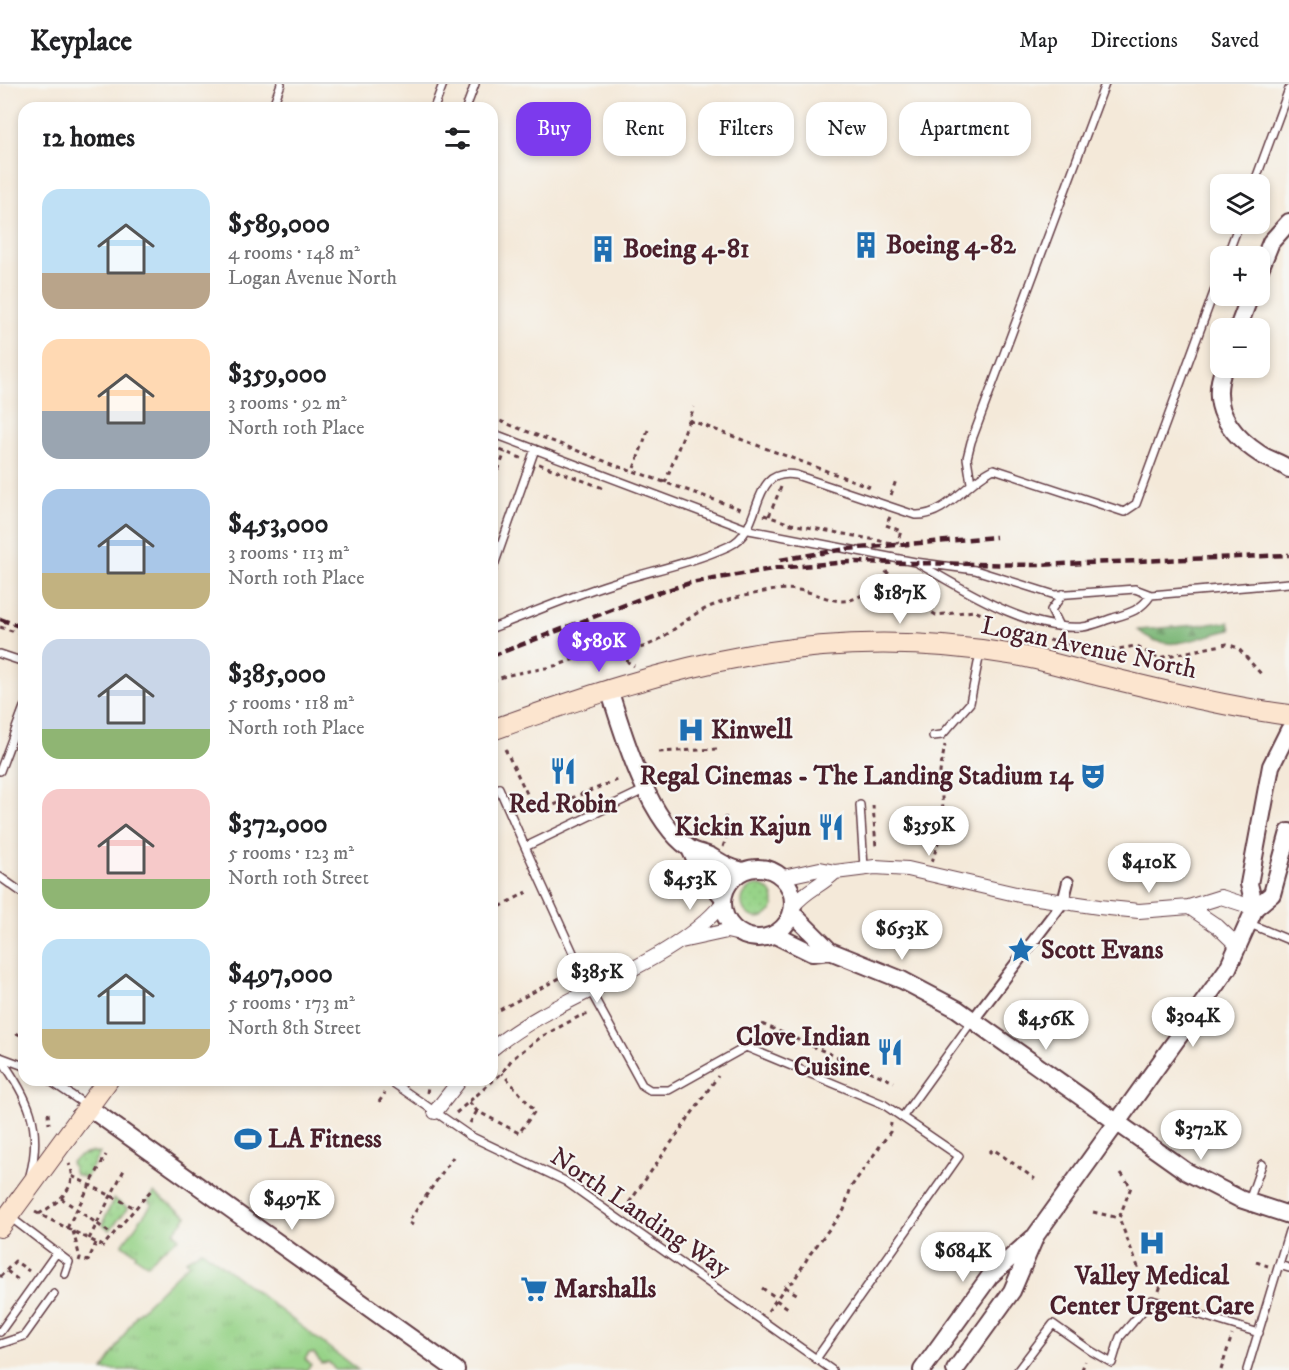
<!DOCTYPE html>
<meta charset="utf-8">
<style>
:root{--surface:#fff;--page:#f6f6f6;--text:#202124;--muted:#757577;--line:#e0e0e0;--accent:#7c3aed}
body{margin:0;font-family:"IM FELL DW Pica",serif;background:var(--page);color:var(--text);height:100vh;display:flex;flex-direction:column;font-size:22px;white-space:nowrap}
*{box-sizing:border-box;margin:0}
p{font-size:20px;color:var(--muted)}
.icon{flex:none;width:33px;height:33px;fill:none;stroke:currentColor;stroke-width:2;stroke-linecap:round;stroke-linejoin:round}
.map{position:relative;flex:1;overflow:hidden}
.panel{position:absolute;left:18px;top:18px;width:480px;height:984px;display:flex;flex-direction:column;background:var(--surface);border-radius:18px;box-shadow:0 3px 9px #0003}
.panel>*{flex:none}
.hud{position:absolute;left:516px;top:18px;width:570px;height:54px;display:flex;gap:12px}
.tools{position:absolute;left:1210px;top:90px;display:grid;gap:12px}
.tools a{display:grid;place-items:center;width:60px;height:60px;border-radius:12px;background:var(--surface);box-shadow:0 3px 9px #0003;font-size:30px}
.price{position:absolute;translate:-50% -51px;padding:0 14px;border-radius:21px;background:#fff;color:#222;font-size:20px;line-height:39px;filter:drop-shadow(0 2px 3px #0008)}
.price::after{content:'';position:absolute;left:50%;top:36px;width:18px;height:14px;margin-left:-9px;background:inherit;clip-path:polygon(0 0,100% 0,50% 100%)}
.price.current{background:var(--accent);color:#fff}
ul{padding:0;list-style:none}
li{display:flex;align-items:center;gap:18px;height:150px;padding:0 24px}
li span{display:grid;place-items:center;flex:none;width:168px;height:120px;border-radius:18px;color:#555}
li>.icon{margin-inline-start:auto}
span .icon{width:72px;height:72px;fill:#fffc;stroke-width:1}
li b{font-size:26px}
h2{display:flex;justify-content:space-between;align-items:center;height:72px;padding:0 24px;font-size:26px}
.pill{padding:0 21px;border-radius:18px;background:var(--surface);box-shadow:0 3px 9px #0003;font-size:21px;line-height:54px}
.pill.current{background:var(--accent);color:#fff}
header{display:flex;align-items:center;gap:36px;box-sizing:border-box;height:84px;padding:0 30px;background:var(--surface);border-bottom:2px solid var(--line)}
header strong{font-size:28px}
nav{display:flex;gap:33px;margin-inline-start:auto;font-size:21px}
.map>svg:first-child{display:block}
.grass{fill:url(#grass-tufts);stroke:#70795a;stroke-width:1.5}
.forest{fill:url(#forest-firs);stroke:#626a50;stroke-width:1.5}
.garden{fill:url(#garden-dots);stroke:#70795a;stroke-width:1.5}
.lines{fill:none;stroke-linecap:round;stroke-linejoin:round}
.service-casing{stroke:#643d45;stroke-width:10}
.pedestrian-casing{stroke:#643d45;stroke-width:14}
.minor-casing{stroke:#643d45;stroke-width:16}
.tertiary-casing{stroke:#643d45;stroke-width:20}
.secondary-casing{stroke:#643d45;stroke-width:22}
.path{stroke:#643d45;stroke-width:3;stroke-dasharray:4.5 4.5;stroke-linecap:butt}
.service{stroke:#fff;stroke-width:7}
.pedestrian{stroke:#fff;stroke-width:10}
.minor{stroke:#fff;stroke-width:14}
.tertiary{stroke:#fff;stroke-width:16}
.secondary{stroke:#fce5cf;stroke-width:20}
.rail{stroke:#4a1f2b;stroke-width:4.5;stroke-dasharray:9 4.5;stroke-linecap:butt}
.labels{text-anchor:middle;dominant-baseline:central;stroke-width:4.5;stroke-linejoin:round;paint-order:stroke}
.poi-label{font-size:26px;font-weight:bold;fill:#4a1f2b;stroke:#f6f6f2;text-anchor:start}
.street-label{font-size:26px;fill:#4a1f2b;stroke:#f6f6f2}
</style>
<header>
<strong>Keyplace</strong>
<nav><a>Map</a><a>Directions</a><a>Saved</a></nav>
</header>
<div class="map">
<svg width="1289" height="1286" viewBox="0 0 1289 1286">
<defs>
<pattern id="grass-tufts" width="24" height="20" patternUnits="userSpaceOnUse" patternTransform="scale(1.5)"><rect width="24" height="20" fill="#97d388"/><path d="M3 7l-1-3M5 7V3M7 7l1-3M15 17l-1-3M17 17v-4M19 17l1-3" fill="none" stroke="#84b576"/></pattern>
<pattern id="forest-firs" width="22" height="20" patternUnits="userSpaceOnUse" patternTransform="scale(1.5)"><rect width="22" height="20" fill="#79b574"/><path d="M5 1l3.5 6h-7zM16 11l3.5 6h-7z" fill="#65935f"/></pattern>
<pattern id="garden-dots" width="8" height="8" patternUnits="userSpaceOnUse" patternTransform="scale(1.5)"><rect width="8" height="8" fill="#97d388"/><path d="M2 2h.1M6 6h.1" fill="none" stroke="#84b576" stroke-width="1.8" stroke-linecap="round"/></pattern>
</defs>
<rect width="100%" height="100%" fill="#f6f6f2"/>
<filter id="ink" filterUnits="userSpaceOnUse"><feTurbulence type="fractalNoise" baseFrequency=".0167" numOctaves="2"/><feDisplacementMap in="SourceGraphic" scale="12" xChannelSelector="R" yChannelSelector="G"/><feConvolveMatrix kernelMatrix="1 2 1 2 8 2 1 2 1" color-interpolation-filters="sRGB"/></filter>
<filter id="wash" filterUnits="userSpaceOnUse"><feTurbulence type="fractalNoise" baseFrequency=".008" numOctaves="4" result="noise"/><feDisplacementMap in="SourceGraphic" scale="24" xChannelSelector="R" yChannelSelector="G"/><feGaussianBlur stdDeviation="1.35" result="paint"/><feColorMatrix in="noise" values="0 0 0 0 0 0 0 0 0 0 0 0 0 0 0 0 0 1.4 0 .05"/><feComposite in="paint" operator="in"/></filter>
<g filter="url(#wash)">
<rect width="100%" height="100%" fill="#f4e9d9"/>
<path class="grass" d="M 154,1109 L 187,1132 L 174,1148 L 179,1154 L 159,1168 L 148,1181 L 135,1172 L 136,1169 L 122,1161 L 152,1120 L 148,1117 Z
M 202,1166 L 358,1286 L 335,1286 L 329,1278 L 321,1279 L 314,1269 L 309,1269 L 305,1275 L 311,1281 L 306,1286 L 103,1286 L 136,1231 L 189,1179 L 186,1176 Z"/>
<path class="forest" d="M 1229,538 L 1231,546 C 1196,552 1168,573 1138,546 Z"/>
<path class="garden" d="M742 818a16 16 0 1 1 32 0a16 16 0 1 1-32 0Z
M 92,1068 L 100,1069 L 86,1094 L 75,1090 L 71,1078 L 80,1072 Z
M 114,1115 L 128,1124 L 110,1146 L 102,1140 Z"/>
</g>
<g filter="url(#ink)">
<g class="lines">
<defs>
<path id="service" d="M 272,24 L 281,0
M 434,24 L 443,0
M 466,24 L 475,0
M 1254,100 L 1289,5
M 1227,172 L 1239,140
M 492,349 L 749,446 L 915,478 L 975,486 L 1055,511 L 1135,505 L 1151,511 L 1289,499
M 971,399 L 967,374 L 971,358 L 1105,0
M 919,480 C 965,506 1027,547 1082,543 C 1092,542 1103,537 1113,534 C 1130,529 1141,526 1151,511
M 492,487 L 535,365
M 1059,542 L 1051,526 L 1063,510
M 492,544 C 532,529 571,512 612,499 C 650,487 692,479 729,462 C 766,445 747,383 796,391 L 915,431 C 946,433 967,397 994,385 L 1124,428 L 1136,420 L 1221,189
M 0,570 L 24,578
M 933,652 L 942,651 L 970,619 L 980,569
M 0,687 L 24,623
M 646,705 L 525,763 L 590,906 L 642,1001 L 650,1006 L 669,1006 L 746,963 L 883,1020 L 959,1072 L 816,1275
M 492,707 L 499,704 L 525,763
M 860,721 L 864,783
M 0,793 L 24,810
M 1250,840 L 1289,856
M 0,973 L 24,982
M 0,974 C 28,1013 43,1043 30,1091
M 49,996 L 86,1021
M 389,996 L 470,1052 L 565,1097 L 832,1286
M 903,1032 L 972,937
M 1249,1117 L 1262,1080
M 10,1133 L 69,1178 L 65,1190
M 1279,1181 L 1289,1184
M 0,1248 L 57,1168
M 0,1260 L 24,1252 L 54,1210
M 1018,1286 L 1053,1240 L 1091,1267 L 1112,1279 L 1120,1253 L 1152,1216 L 1259,1249
M 1247,1286 L 1289,1147"/>
<path id="pedestrian" d="M 973,936 L 1063,818 L 1068,798"/>
<path id="minor" d="M 783,793 L 820,785 L 835,788 L 875,783 L 908,785 L 1024,812 L 1099,823 L 1139,827 L 1189,823 L 1221,813 L 1255,824
M 794,821 C 806,806 822,801 835,788
M 1189,823 L 1217,842 L 1239,863
M 681,857 L 727,847 L 740,850
M 492,965 C 559,909 669,884 723,819
M 435,1028 L 460,996"/>
<path id="tertiary" d="M 1260,185 L 1271,158 L 1289,138
M 1238,244 L 1250,212
M 1224,284 C 1209,321 1228,349 1260,370 C 1269,376 1280,378 1289,385
M 609,605 C 623,650 648,736 689,764 C 695,768 703,769 710,772 C 722,779 729,784 743,787
M 690,765 L 700,786 L 723,813
M723 819a35 35 0 1 1 70 0a35 35 0 1 1-70 0Z
M 1255,824 L 1249,800 L 1271,682 L 1289,646
M 793,830 L 830,867
M 775,851 L 812,869 L 830,867 L 902,896 L 957,925 L 1187,1088 L 1240,1115 L 1289,1131
M 88,1023 L 456,1286
M 922,1286 L 990,1192 L 1033,1154
M 955,1286 L 1012,1207 L 1036,1151 L 1228,884 L 1255,824 L 1272,810 L 1289,748"/>
<path id="secondary" d="M 492,646 C 671,581 822,537 1015,571 C 1040,575 1065,583 1089,589 C 1156,605 1221,622 1289,631
M 0,1143 L 108,996"/>
</defs>
<use href="#service" class="service-casing"/>
<use href="#pedestrian" class="pedestrian-casing"/>
<use href="#minor" class="minor-casing"/>
<use href="#tertiary" class="tertiary-casing"/>
<use href="#secondary" class="secondary-casing"/>
<path class="path" d="M 492,334 L 633,388
M 689,336 L 870,403
M 648,346 L 633,387 L 743,426
M 492,363 L 521,374
M 539,380 L 603,404
M 665,399 L 694,323
M 492,403 L 505,368
M 891,411 L 896,396
M 764,431 L 791,440 L 897,460
M 769,432 L 781,403
M 890,433 L 886,441 L 901,447 L 897,460
M 863,513 L 907,507
M 0,543 L 24,551
M 1015,544 L 1043,555 L 1107,567 L 1135,562 L 1158,574 L 1227,560 L 1238,564 L 1262,591
M 624,567 L 628,578 L 634,582
M 492,597 C 516,587 531,588 554,582 C 570,578 586,569 602,567 C 616,566 629,567 643,563 C 664,556 682,537 701,527 C 724,515 751,510 776,506 C 829,499 838,545 887,488 L 922,522 L 936,531 L 974,527 L 992,534
M 505,665 L 536,728 L 620,695
M 659,668 L 717,665
M 873,721 L 876,764
M 723,763 L 727,751 L 725,729
M 932,778 L 944,739 L 940,688 L 945,661
M 492,827 L 527,808
M 492,930 L 571,888
M 762,940 L 894,998
M 16,949 L 24,953
M 427,1009 L 429,996
M 379,1018 L 385,1009
M 469,1018 L 477,1027 L 519,1049 L 535,1027 L 502,989
M 48,1029 L 49,1040
M 456,1029 L 502,989 L 512,975 L 541,953 L 580,932 L 591,930
M 470,1039 L 477,1027
M 989,1069 L 993,1065 L 1035,1095
M 1121,1089 L 1131,1103 L 1119,1134 L 1140,1188
M 72,1092 L 135,1124
M 61,1114 L 113,1151
M 624,1126 L 718,992
M 35,1128 L 103,1162 L 153,1104
M 1093,1128 L 1119,1134
M 39,1130 C 56,1120 81,1102 69,1080
M 413,1141 L 408,1138 L 453,1073
M 67,1144 L 106,1071
M 73,1147 L 80,1174
M 89,1155 L 125,1084
M 79,1177 L 80,1174 L 88,1177 L 96,1159
M 1256,1178 L 1268,1182
M 7,1187 L 21,1198
M 0,1193 L 15,1177 L 29,1187
M 785,1203 L 800,1212
M 762,1204 L 777,1214
M 1159,1207 L 1162,1198
M 776,1216 L 791,1226
M 768,1227 L 788,1199 L 793,1198 L 810,1170 L 844,1126 L 851,1103 L 890,1048 L 891,1039
M 1082,1286 L 1085,1277
M 1221,1286 L 1232,1251"/>
<use href="#service" class="service"/>
<use href="#pedestrian" class="pedestrian"/>
<use href="#minor" class="minor"/>
<use href="#tertiary" class="tertiary"/>
<use href="#secondary" class="secondary"/>
<path class="rail" d="M 780,476 L 846,465 L 996,453
M 0,535 L 24,544
M 492,572 L 648,512 L 690,499 L 777,484 L 849,478 L 1037,481 L 1289,471"/>
</g>
</g>
<defs>
<symbol id="building-bare" viewBox="-9 -9 18 18"><path d="M-4-6H4V6H1V3H-1V6H-4ZM-2.5-4.3h1.7v1.8h-1.7ZM.8-4.3h1.7v1.8H.8ZM-2.5-1h1.7V.8h-1.7ZM.8-1h1.7V.8H.8Z" fill="#1f6fb2" stroke="#f6f6f2" stroke-width="2.5" paint-order="stroke"/></symbol>
<symbol id="hospital-bare" viewBox="-9 -9 18 18"><path d="M-5-5h3v3.5h4V-5h3V5h-3V1.5h-4V5h-3Z" fill="#1f6fb2" stroke="#f6f6f2" stroke-width="2.5" paint-order="stroke"/></symbol>
<symbol id="restaurant-bare" viewBox="-9 -9 18 18"><path d="M-5-6h1v4h1v-4h1v4h1v-4h1v5L-1.5 .5V6h-2V.5L-5-1ZM5-6V6H3V1.5H1.5Q1.5-4 5-6Z" fill="#1f6fb2" stroke="#f6f6f2" stroke-width="2.5" paint-order="stroke"/></symbol>
<symbol id="theatre-bare" viewBox="-9 -9 18 18"><path d="M-5-5.5Q0-4 5-5.5V0Q5 5 0 6Q-5 5-5 0ZM-3.3-2.5H-1v1.5H-3.3ZM1-2.5H3.3v1.5H1ZM-2.8 1Q0 5.5 2.8 1Z" fill="#1f6fb2" stroke="#f6f6f2" stroke-width="2.5" paint-order="stroke"/></symbol>
<symbol id="sight-bare" viewBox="-9 -9 18 18"><path d="M0-6L1.8-2.2L6-1.7L2.9 1.2L3.7 5.4L0 3.3L-3.7 5.4L-2.9 1.2L-6-1.7L-1.8-2.2Z" fill="#1f6fb2" stroke="#f6f6f2" stroke-width="2.5" paint-order="stroke"/></symbol>
<symbol id="stadium-bare" viewBox="-9 -9 18 18"><path d="M0-5a6.5 5 0 1 0 0 10a6.5 5 0 1 0 0-10ZM-3.5-1.8h7v3.6h-7Z" fill="#1f6fb2" stroke="#f6f6f2" stroke-width="2.5" paint-order="stroke"/></symbol>
<symbol id="supermarket-bare" viewBox="-9 -9 18 18"><path d="M-6-5.5h2.5l.6 2H6L4.5 2H-2.5L-4.4-4H-6ZM-1.5 3.2a1.3 1.3 0 1 0 .1 0ZM3 3.2a1.3 1.3 0 1 0 .1 0Z" fill="#1f6fb2" stroke="#f6f6f2" stroke-width="2.5" paint-order="stroke"/></symbol>
</defs>
<g fill-rule="evenodd">
<use href="#building-bare" x="847" y="142" width="38" height="38"/>
<use href="#building-bare" x="584" y="146" width="38" height="38"/>
<use href="#hospital-bare" x="672" y="627" width="38" height="38"/>
<use href="#restaurant-bare" x="544" y="668" width="38" height="38"/>
<use href="#theatre-bare" x="1074" y="673" width="38" height="38"/>
<use href="#restaurant-bare" x="812" y="724" width="38" height="38"/>
<use href="#sight-bare" x="1002" y="847" width="38" height="38"/>
<use href="#restaurant-bare" x="871" y="949" width="38" height="38"/>
<use href="#stadium-bare" x="229" y="1036" width="38" height="38"/>
<use href="#hospital-bare" x="1133" y="1140" width="38" height="38"/>
<use href="#supermarket-bare" x="515" y="1186" width="38" height="38"/>
</g>
<g class="labels">
<g class="poi-label">
<text x="886" y="161">Boeing 4-82</text>
<text x="623" y="165">Boeing 4-81</text>
<text x="711" y="646">Kinwell</text>
<text x="1073" y="692" text-anchor="end">Regal Cinemas - The Landing Stadium 14</text>
<text x="563" y="720" text-anchor="middle">Red Robin</text>
<text x="811" y="743" text-anchor="end">Kickin Kajun</text>
<text x="1041" y="866">Scott Evans</text>
<text x="870" y="953" text-anchor="end">Clove Indian<tspan x="870" dy="30">Cuisine</tspan></text>
<text x="268" y="1055">LA Fitness</text>
<text x="1152" y="1192" text-anchor="middle">Valley Medical<tspan x="1152" dy="30">Center Urgent Care</tspan></text>
<text x="554" y="1205">Marshalls</text>
</g>
<g class="street-label">
<text transform="translate(1089 564) rotate(12)">Logan Avenue North</text>
<text transform="translate(640 1129) rotate(34)">North Landing Way</text>
</g>
</g>
</svg>
<div class="tools">
<a><svg class="icon" aria-label="layers" viewBox="0 0 24 24"><path d="M12 4l9 5-9 5-9-5zM3 14l9 5 9-5"/></svg></a>
<a>+</a>
<a>−</a>
</div>
<b class="price" style="left:900px;top:541px">$187K</b>
<b class="price current" style="left:599px;top:589px">$589K</b>
<b class="price" style="left:929px;top:773px">$359K</b>
<b class="price" style="left:1149px;top:810px">$410K</b>
<b class="price" style="left:690px;top:827px">$453K</b>
<b class="price" style="left:902px;top:877px">$653K</b>
<b class="price" style="left:597px;top:920px">$385K</b>
<b class="price" style="left:1193px;top:964px">$304K</b>
<b class="price" style="left:1046px;top:967px">$456K</b>
<b class="price" style="left:1201px;top:1077px">$372K</b>
<b class="price" style="left:292px;top:1147px">$497K</b>
<b class="price" style="left:963px;top:1199px">$684K</b>
<div class="hud">
<a class="pill current">Buy</a>
<a class="pill">Rent</a>
<a class="pill">Filters</a>
<a class="pill">New</a>
<a class="pill">Apartment</a>
</div>
<section class="panel">
<h2>12 homes<svg class="icon" aria-label="filters" viewBox="0 0 24 24"><path d="M4 7h16M4 17h16"/><circle cx="9" cy="7" r="2"/><circle cx="15" cy="17" r="2"/></svg></h2>
<ul>
<li><span style="background:linear-gradient(#bfe0f5 70%,#b9a48a 0)"><svg class="icon" aria-label="home" viewBox="0 0 24 24"><path d="M3 11l9-7 9 7M6 9v11h12V9"/></svg></span><div><b>$589,000</b><p>4 rooms · 148 m²</p><p>Logan Avenue North</p></div></li>
<li><span style="background:linear-gradient(#ffd9b3 60%,#9aa5b1 0)"><svg class="icon" aria-label="home" viewBox="0 0 24 24"><path d="M3 11l9-7 9 7M6 9v11h12V9"/></svg></span><div><b>$359,000</b><p>3 rooms · 92 m²</p><p>North 10th Place</p></div></li>
<li><span style="background:linear-gradient(#a9c7e8 70%,#c2b280 0)"><svg class="icon" aria-label="home" viewBox="0 0 24 24"><path d="M3 11l9-7 9 7M6 9v11h12V9"/></svg></span><div><b>$453,000</b><p>3 rooms · 113 m²</p><p>North 10th Place</p></div></li>
<li><span style="background:linear-gradient(#c9d6e8 75%,#8fb573 0)"><svg class="icon" aria-label="home" viewBox="0 0 24 24"><path d="M3 11l9-7 9 7M6 9v11h12V9"/></svg></span><div><b>$385,000</b><p>5 rooms · 118 m²</p><p>North 10th Place</p></div></li>
<li><span style="background:linear-gradient(#f6c9c9 75%,#8fb573 0)"><svg class="icon" aria-label="home" viewBox="0 0 24 24"><path d="M3 11l9-7 9 7M6 9v11h12V9"/></svg></span><div><b>$372,000</b><p>5 rooms · 123 m²</p><p>North 10th Street</p></div></li>
<li><span style="background:linear-gradient(#bfe0f5 75%,#c2b280 0)"><svg class="icon" aria-label="home" viewBox="0 0 24 24"><path d="M3 11l9-7 9 7M6 9v11h12V9"/></svg></span><div><b>$497,000</b><p>5 rooms · 173 m²</p><p>North 8th Street</p></div></li>
</ul>
</section>
</div>
